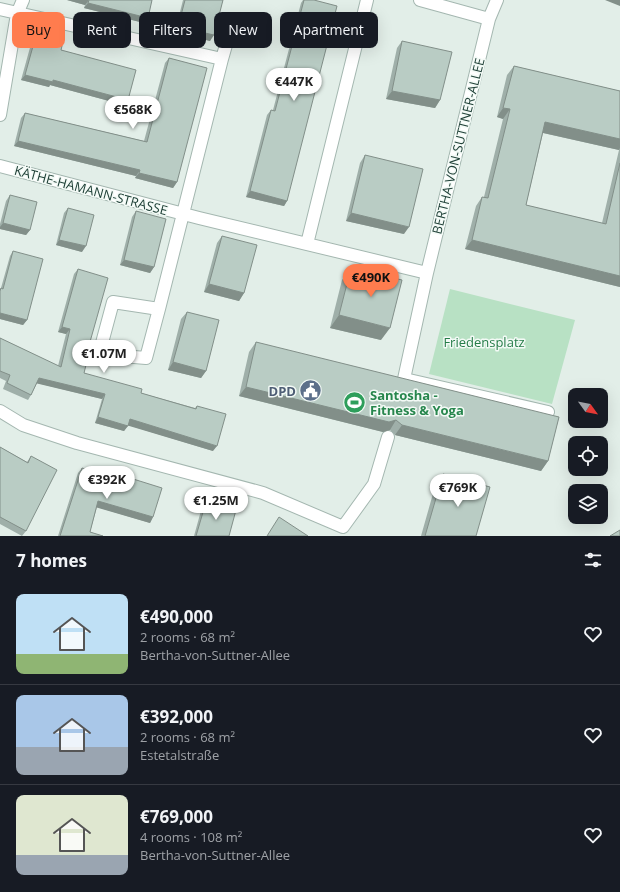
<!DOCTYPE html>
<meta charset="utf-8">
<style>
:root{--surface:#171b24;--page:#242831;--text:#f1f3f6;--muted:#9ea1a6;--line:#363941;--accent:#ff7c4e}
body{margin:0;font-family:"Open Sans",sans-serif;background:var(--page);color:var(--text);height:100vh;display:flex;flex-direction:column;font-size:15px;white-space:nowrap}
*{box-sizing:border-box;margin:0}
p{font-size:13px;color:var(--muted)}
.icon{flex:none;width:22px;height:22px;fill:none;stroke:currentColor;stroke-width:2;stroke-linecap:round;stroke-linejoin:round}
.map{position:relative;height:536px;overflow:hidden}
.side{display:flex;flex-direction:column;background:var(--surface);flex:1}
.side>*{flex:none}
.banner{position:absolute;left:12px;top:12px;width:400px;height:36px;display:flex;gap:8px}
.needle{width:26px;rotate:123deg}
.tools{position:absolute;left:568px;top:388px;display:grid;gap:8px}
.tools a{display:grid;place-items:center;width:40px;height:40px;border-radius:8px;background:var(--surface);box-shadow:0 4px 16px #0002;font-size:20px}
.price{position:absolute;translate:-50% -34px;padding:0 9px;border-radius:14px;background:#fff;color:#222;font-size:13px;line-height:26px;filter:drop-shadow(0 1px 2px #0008)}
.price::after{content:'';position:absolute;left:50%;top:24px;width:12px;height:9px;margin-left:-6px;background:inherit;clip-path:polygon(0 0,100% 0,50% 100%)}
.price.on{background:var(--accent);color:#111}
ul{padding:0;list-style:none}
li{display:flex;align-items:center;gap:12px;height:100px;padding:0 16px}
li+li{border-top:1px solid var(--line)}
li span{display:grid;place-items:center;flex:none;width:112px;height:80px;border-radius:8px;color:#555}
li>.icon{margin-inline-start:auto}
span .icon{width:48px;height:48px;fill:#fffc;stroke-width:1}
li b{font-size:17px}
h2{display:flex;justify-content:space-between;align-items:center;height:48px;padding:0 16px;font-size:17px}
.pill{padding:0 14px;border-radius:8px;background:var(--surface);box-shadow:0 4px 16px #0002;font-size:14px;line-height:36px}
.pill.on{background:var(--accent);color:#111}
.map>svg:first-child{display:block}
.green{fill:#b8e1c4}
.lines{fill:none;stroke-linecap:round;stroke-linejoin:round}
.minor-casing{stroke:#a4b7b0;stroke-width:14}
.minor{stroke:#fff;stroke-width:12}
.wall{fill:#9fafa9;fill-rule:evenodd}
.shaded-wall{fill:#828f89}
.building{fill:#b9ccc4;stroke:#828f89}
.labels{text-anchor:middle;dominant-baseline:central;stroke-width:3;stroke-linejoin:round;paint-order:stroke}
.street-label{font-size:13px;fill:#204138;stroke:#f3faf6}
.park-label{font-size:13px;fill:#257c48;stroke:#f3faf6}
.service-label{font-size:13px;font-weight:bold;fill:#4e5e75;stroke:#f3faf6;text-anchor:end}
.leisure-label{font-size:13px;font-weight:bold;fill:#27864d;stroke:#f3faf6;text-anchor:start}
</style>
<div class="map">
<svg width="620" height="536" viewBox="0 0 620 536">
<rect width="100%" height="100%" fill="#e2eee8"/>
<path class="green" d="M 450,289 L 575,320 L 552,404 L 429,374 Z"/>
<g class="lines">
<defs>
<path id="minor" d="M 420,0 L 489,19
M 0,9 L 222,59 L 159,309 L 113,302 L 99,354 L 146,358 L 159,309
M 222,59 L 232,24
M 0,115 L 17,14 L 23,0
M 0,166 L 199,218 L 427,273
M 307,244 L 367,0
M 404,379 L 427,273 L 489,19 L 497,0
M 409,380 L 548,412
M 0,411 L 23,425 L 77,443 L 263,493 L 343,527
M 343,527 L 374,484 L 388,437"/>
</defs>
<use href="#minor" class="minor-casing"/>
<use href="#minor" class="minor"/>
</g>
<path class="wall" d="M 67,0 L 152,0 L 144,23 L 84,8 L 85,5 Z
M 183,0 L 223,0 L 210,41 L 175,32 Z
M 303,0 L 314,0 L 287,201 L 284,206 L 246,197 L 267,115 L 271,110 L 273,110 L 301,3 Z
M 35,39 L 61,50 L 124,105 L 50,85 L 49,87 L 21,80 L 31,44 Z
M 402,41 L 440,100 L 435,108 L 386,99 L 397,48 Z
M 169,58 L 177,182 L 173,188 L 135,178 L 136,176 L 14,146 L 21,118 L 25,113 L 144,141 L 165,63 Z
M 514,66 L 620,91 L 620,287 L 465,249 L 476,206 L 482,197 L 484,197 L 503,119 L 497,117 L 507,75 ZM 543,133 L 619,150 L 602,223 L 526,205 Z
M 365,155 L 404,234 L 346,221 L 360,163 Z
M 10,195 L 30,230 L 26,235 L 0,229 L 0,224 L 6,201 Z
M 68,208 L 82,252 L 56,245 L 64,213 Z
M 136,211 L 154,267 L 150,273 L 120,265 L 132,217 Z
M 222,236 L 244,293 L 239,301 L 204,292 L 217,243 Z
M 13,251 L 27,320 L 23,325 L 0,319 L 0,289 L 1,288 L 10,256 Z
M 351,268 L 381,340 L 330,328 L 342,280 Z
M 78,269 L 86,356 L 84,373 L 141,393 L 195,408 L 197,406 L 213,451 L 128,425 L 124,431 L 95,423 L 102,399 L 37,383 L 31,395 L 28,400 L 3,389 L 6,381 L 0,378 L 0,338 L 58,366 L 66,334 L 58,332 L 74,274 Z
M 187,312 L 206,371 L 201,378 L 168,370 L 181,319 Z
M 256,342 L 548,461 L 541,471 L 395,435 L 390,430 L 383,432 L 239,396 L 249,352 Z
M 0,447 L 27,462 L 31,456 L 26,531 L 22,536 L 0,524 Z
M 82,468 L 128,481 L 130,478 L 153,517 L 150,523 L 97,507 L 90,532 L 103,536 L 58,536 L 78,473 Z
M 443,474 L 476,536 L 421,536 L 436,483 Z
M 206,502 L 229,536 L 194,536 L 202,507 Z"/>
<path class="shaded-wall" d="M 67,0 L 89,0 L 85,5 Z
M 605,0 L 620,0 L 620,6 Z
M 88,3 L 148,18 L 144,23 L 84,8 Z
M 178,27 L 214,35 L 210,41 L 175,32 Z
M 25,75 L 53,80 L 128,100 L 124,105 L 50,85 L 49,87 L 21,80 Z
M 392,91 L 440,100 L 435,108 L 386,99 Z
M 503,108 L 510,109 L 503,119 L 497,117 Z
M 545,122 L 620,139 L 620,148 L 619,150 L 539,132 Z
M 18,141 L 140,170 L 136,176 L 14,146 Z
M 139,173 L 177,182 L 173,188 L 135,178 Z
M 250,191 L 287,201 L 284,206 L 246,197 Z
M 351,213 L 409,227 L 404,234 L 346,221 Z
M 3,223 L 30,230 L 26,235 L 0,229 L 0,227 Z
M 59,240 L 86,246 L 82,252 L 56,245 Z
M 472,240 L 620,276 L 620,287 L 465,249 Z
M 124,260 L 154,267 L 150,273 L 120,265 Z
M 209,284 L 244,293 L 239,301 L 204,292 Z
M 0,313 L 27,320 L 23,325 L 0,319 Z
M 339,315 L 390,328 L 381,340 L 330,328 Z
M 62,327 L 70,329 L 66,334 L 58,332 Z
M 173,362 L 206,371 L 201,378 L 168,370 Z
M 39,378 L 105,394 L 102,399 L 35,383 Z
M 246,387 L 396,420 L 390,430 L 383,432 L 239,396 Z
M 98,417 L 128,426 L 124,431 L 95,423 Z
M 130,419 L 217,446 L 213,451 L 126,425 Z
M 402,425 L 548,461 L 541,471 L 395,435 Z
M 98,501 L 153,517 L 150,523 L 95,507 Z"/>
<path class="building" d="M 89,0 L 152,0 L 148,18 L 88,3 Z
M 185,0 L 223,0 L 214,35 L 178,27 Z
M 304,0 L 314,0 L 337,6 L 287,201 L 250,191 L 271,110 L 275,111 Z
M 35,39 L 62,46 L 61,50 L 136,70 L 128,100 L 53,80 L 53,82 L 25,75 Z
M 402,41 L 452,52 L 440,100 L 392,91 Z
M 169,58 L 207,68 L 177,182 L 139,173 L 140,170 L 18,141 L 25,113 L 147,142 Z
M 514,66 L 620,91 L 620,139 L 545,122 L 526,205 L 606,224 L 620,163 L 620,276 L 472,240 L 482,197 L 488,198 L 510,109 L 503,108 Z
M 365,155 L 423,169 L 409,227 L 351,213 Z
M 10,195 L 37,202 L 30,230 L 3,223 Z
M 68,208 L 94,215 L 86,246 L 59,240 Z
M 136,211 L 166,219 L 154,267 L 124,260 Z
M 222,236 L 257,245 L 244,293 L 209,284 Z
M 13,251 L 43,259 L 27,320 L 0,313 L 0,291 L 1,288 L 3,289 Z
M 351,268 L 402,280 L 390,328 L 339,315 Z
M 78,269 L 108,278 L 86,356 L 88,357 L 84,373 L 142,389 L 141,393 L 196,409 L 197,406 L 226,414 L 217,446 L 130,419 L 128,426 L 98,417 L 105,394 L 39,378 L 31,395 L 7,383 L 10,375 L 0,371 L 0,338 L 61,367 L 70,329 L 62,327 Z
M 187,312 L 219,320 L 206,371 L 173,362 Z
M 256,342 L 559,417 L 548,461 L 402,425 L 396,420 L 389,422 L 246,387 Z
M 0,447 L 28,463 L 31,456 L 57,470 L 26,531 L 0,517 Z
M 82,468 L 129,481 L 130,478 L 162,488 L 153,517 L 98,501 L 90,532 L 103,536 L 60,536 Z
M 443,474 L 490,487 L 476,536 L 425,536 Z
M 206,502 L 236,510 L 229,536 L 196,536 Z
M 279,517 L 308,536 L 267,536 Z
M 620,530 L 620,536 L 610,536 Z"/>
<defs>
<symbol id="civic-disc" viewBox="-11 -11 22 22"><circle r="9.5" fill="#5c6f8a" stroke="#f3faf6"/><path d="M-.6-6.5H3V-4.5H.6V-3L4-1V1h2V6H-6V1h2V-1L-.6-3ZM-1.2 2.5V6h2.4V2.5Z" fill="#fff"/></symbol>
<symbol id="stadium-disc" viewBox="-11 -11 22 22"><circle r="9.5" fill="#2e9e5b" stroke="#f3faf6"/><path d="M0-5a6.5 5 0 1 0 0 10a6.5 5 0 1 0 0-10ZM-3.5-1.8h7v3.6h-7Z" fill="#fff"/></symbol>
</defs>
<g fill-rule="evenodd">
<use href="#civic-disc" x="298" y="378" width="25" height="25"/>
<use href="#stadium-disc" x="342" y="390" width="25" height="25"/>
</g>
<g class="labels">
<g class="street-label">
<text transform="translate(458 146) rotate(-76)">BERTHA-VON-SUTTNER-ALLEE</text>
<text transform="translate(91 190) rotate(15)">KÄTHE-HAMANN-STRASSE</text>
</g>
<g class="park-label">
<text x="484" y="342">Friedensplatz</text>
</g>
<g class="service-label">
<text x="296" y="391">DPD</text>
</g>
<g class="leisure-label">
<text x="370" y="395">Santosha -<tspan x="370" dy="15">Fitness &amp; Yoga</tspan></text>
</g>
</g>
</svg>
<div class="tools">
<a><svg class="needle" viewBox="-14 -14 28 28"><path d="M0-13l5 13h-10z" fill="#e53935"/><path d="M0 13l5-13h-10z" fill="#9ea1a6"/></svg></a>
<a><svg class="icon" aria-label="locate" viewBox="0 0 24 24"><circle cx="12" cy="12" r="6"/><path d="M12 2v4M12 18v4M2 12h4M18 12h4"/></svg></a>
<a><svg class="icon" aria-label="layers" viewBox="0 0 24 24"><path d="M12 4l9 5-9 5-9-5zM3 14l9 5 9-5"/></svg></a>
</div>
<b class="price" style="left:294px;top:102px">€447K</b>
<b class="price" style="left:133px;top:130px">€568K</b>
<b class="price on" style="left:371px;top:298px">€490K</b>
<b class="price" style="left:104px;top:374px">€1.07M</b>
<b class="price" style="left:107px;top:500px">€392K</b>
<b class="price" style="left:458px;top:508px">€769K</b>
<b class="price" style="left:216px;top:521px">€1.25M</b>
<div class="banner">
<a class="pill on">Buy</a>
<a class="pill">Rent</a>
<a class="pill">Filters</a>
<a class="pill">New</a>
<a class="pill">Apartment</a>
</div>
</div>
<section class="side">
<h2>7 homes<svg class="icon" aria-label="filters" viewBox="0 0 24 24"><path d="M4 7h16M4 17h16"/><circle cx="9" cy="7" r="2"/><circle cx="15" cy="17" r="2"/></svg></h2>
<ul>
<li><span style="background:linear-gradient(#bfe0f5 75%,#8fb573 0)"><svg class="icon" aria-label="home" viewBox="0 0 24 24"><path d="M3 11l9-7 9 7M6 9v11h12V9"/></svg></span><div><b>€490,000</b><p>2 rooms · 68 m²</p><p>Bertha-von-Suttner-Allee</p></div><svg class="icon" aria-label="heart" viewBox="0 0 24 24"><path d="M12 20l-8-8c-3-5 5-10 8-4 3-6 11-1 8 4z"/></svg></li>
<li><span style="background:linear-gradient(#a9c7e8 65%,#9aa5b1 0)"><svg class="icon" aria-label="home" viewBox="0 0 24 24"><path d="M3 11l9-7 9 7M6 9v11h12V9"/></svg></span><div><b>€392,000</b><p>2 rooms · 68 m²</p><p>Estetalstraße</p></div><svg class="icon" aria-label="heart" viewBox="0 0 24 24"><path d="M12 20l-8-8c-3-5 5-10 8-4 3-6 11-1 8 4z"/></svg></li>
<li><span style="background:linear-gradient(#dfe7d0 75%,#9aa5b1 0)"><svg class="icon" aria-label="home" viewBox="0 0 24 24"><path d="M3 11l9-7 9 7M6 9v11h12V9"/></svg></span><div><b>€769,000</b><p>4 rooms · 108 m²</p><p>Bertha-von-Suttner-Allee</p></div><svg class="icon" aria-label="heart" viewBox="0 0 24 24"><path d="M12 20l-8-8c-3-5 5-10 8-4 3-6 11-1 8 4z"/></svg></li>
</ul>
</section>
